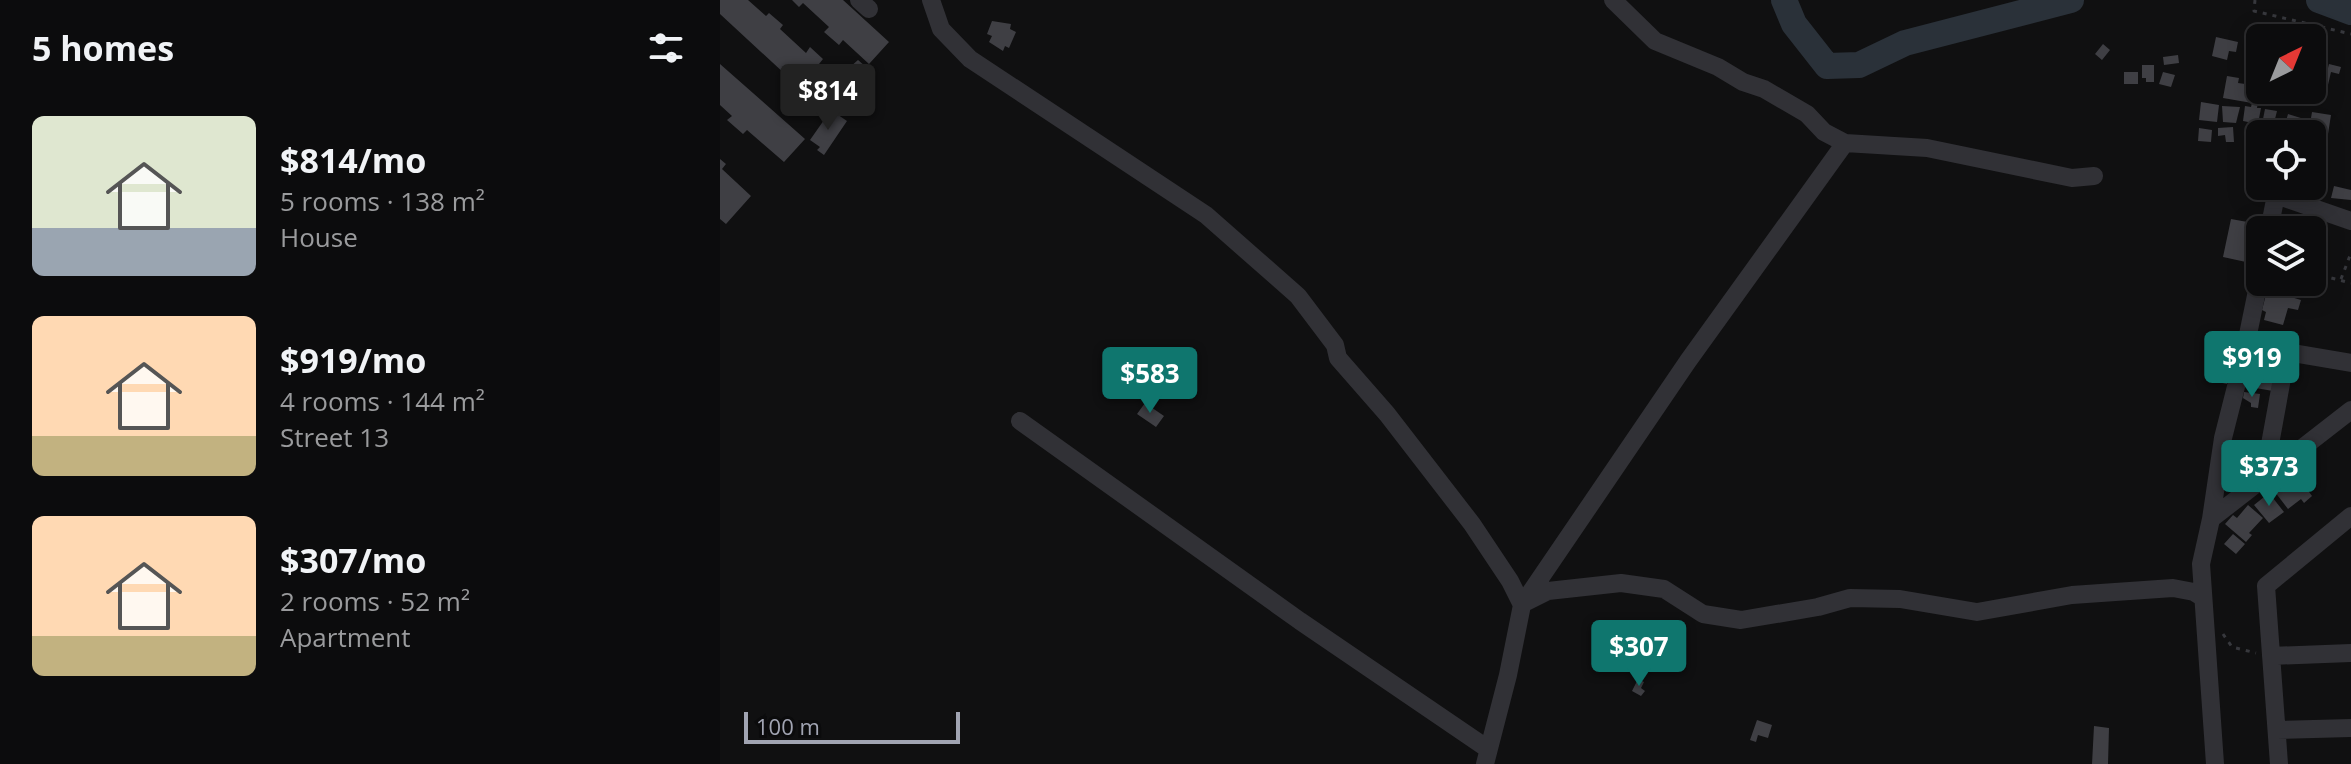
<!DOCTYPE html>
<meta charset="utf-8">
<style>
:root{--surface:#0c0c0d;--page:#151516;--text:#f1f3f6;--muted:#9a9b9d;--line:#2c2c2e;--accent:#0f766e}
body{margin:0;font-family:"Open Sans",sans-serif;background:var(--page);color:var(--text);height:100vh;display:flex;flex-direction:column;font-size:30px;white-space:nowrap}
*{box-sizing:border-box;margin:0}
p{font-size:26px;color:var(--muted)}
.icon{flex:none;width:44px;height:44px;fill:none;stroke:currentColor;stroke-width:2;stroke-linecap:round;stroke-linejoin:round}
.map{position:relative;flex:1;overflow:hidden}
.side{display:flex;flex-direction:column;background:var(--surface);width:720px}
.side>*{flex:none}
.needle{width:52px;rotate:43deg}
.buttons{position:absolute;left:1526px;top:24px;display:grid;gap:16px}
.buttons a{display:grid;place-items:center;width:80px;height:80px;border-radius:12px;background:var(--surface);box-shadow:0 4px 20px #0003,0 0 0 2px var(--line);font-size:40px}
.scale{position:absolute;left:24px;bottom:20px;width:216px;box-sizing:border-box;padding-left:8px;border:4px solid #a1a4b2;border-top:0;font-size:22px;line-height:28px;white-space:nowrap;color:#a1a4b2;-webkit-text-stroke:6px #0b0b0c;paint-order:stroke}
.price{position:absolute;translate:-50% -68px;padding:0 18px;border-radius:8px;background:var(--accent);color:#fff;font-size:26px;line-height:52px;filter:drop-shadow(0 2px 4px #0008)}
.price::after{content:'';position:absolute;left:50%;top:48px;width:24px;height:18px;margin-left:-12px;background:inherit;clip-path:polygon(0 0,100% 0,50% 100%)}
.price.selected{background:#222;color:#fff}
ul{padding:0;list-style:none}
li{display:flex;align-items:center;gap:24px;height:200px;padding:0 32px}
li span{display:grid;place-items:center;flex:none;width:224px;height:160px;border-radius:12px;color:#555}
li>.icon{margin-inline-start:auto}
span .icon{width:96px;height:96px;fill:#fffc;stroke-width:1}
li b{font-size:34px}
h2{display:flex;justify-content:space-between;align-items:center;height:96px;padding:0 32px;font-size:34px}
main{display:flex;flex:1;min-height:0}
.map>svg:first-child{display:block}
.lines{fill:none;stroke-linecap:round;stroke-linejoin:round}
.river{stroke:#2a3139;stroke-width:26}
.building{fill:#3f3f44}
.path{stroke:#37383d;stroke-width:3;stroke-dasharray:4 6;stroke-linecap:butt}
.minor{stroke:#313136;stroke-width:18}
</style>
<main>
<section class="side">
<h2>5 homes<svg class="icon" aria-label="filters" viewBox="0 0 24 24"><path d="M4 7h16M4 17h16"/><circle cx="9" cy="7" r="2"/><circle cx="15" cy="17" r="2"/></svg></h2>
<ul>
<li><span style="background:linear-gradient(#dfe7d0 70%,#9aa5b1 0)"><svg class="icon" aria-label="home" viewBox="0 0 24 24"><path d="M3 11l9-7 9 7M6 9v11h12V9"/></svg></span><div><b>$814/mo</b><p>5 rooms · 138 m²</p><p>House</p></div></li>
<li><span style="background:linear-gradient(#ffd9b3 75%,#c2b280 0)"><svg class="icon" aria-label="home" viewBox="0 0 24 24"><path d="M3 11l9-7 9 7M6 9v11h12V9"/></svg></span><div><b>$919/mo</b><p>4 rooms · 144 m²</p><p>Street 13</p></div></li>
<li><span style="background:linear-gradient(#ffd9b3 75%,#c2b280 0)"><svg class="icon" aria-label="home" viewBox="0 0 24 24"><path d="M3 11l9-7 9 7M6 9v11h12V9"/></svg></span><div><b>$307/mo</b><p>2 rooms · 52 m²</p><p>Apartment</p></div></li>
</ul>
</section>
<div class="map">
<svg width="1631" height="764" viewBox="0 0 1631 764">
<rect width="100%" height="100%" fill="#101011"/>
<g class="lines">
<path class="river" d="M 1064,0 L 1074,24 L 1107,66 L 1139,65 L 1185,43 L 1351,0
M 1599,0 L 1631,12"/>
</g>
<path class="building" d="M 0,0 L 28,0 L 46,16 L 49,13 L 63,25 L 60,29 L 86,53 L 90,47 L 103,59 L 99,64 L 127,90 L 106,112 L 0,14 Z
M 72,0 L 123,0 L 169,42 L 149,64 L 123,40 L 119,45 L 104,32 L 109,27 L 83,3 L 79,7 Z
M 272,21 L 291,24 L 290,29 L 296,32 L 289,48 L 285,46 L 283,51 L 269,42 L 272,36 L 267,34 Z
M 1496,37 L 1518,42 L 1516,52 L 1509,51 L 1507,60 L 1492,56 Z
M 1383,44 L 1390,50 L 1382,60 L 1375,54 Z
M 1458,55 L 1459,63 L 1444,65 L 1443,57 Z
M 138,60 L 145,66 L 142,70 L 147,74 L 136,86 L 122,74 Z
M 0,64 L 85,139 L 64,162 L 27,130 L 23,134 L 7,120 L 12,116 L 0,105 Z
M 1609,64 L 1621,67 L 1619,74 L 1611,72 L 1607,89 L 1599,87 L 1600,82 L 1592,80 L 1594,65 L 1608,68 Z
M 1422,65 L 1434,65 L 1434,82 L 1426,82 L 1426,78 L 1422,78 Z
M 1404,72 L 1418,72 L 1418,84 L 1404,84 Z
M 1443,72 L 1455,75 L 1451,87 L 1439,84 Z
M 1507,76 L 1519,78 L 1518,83 L 1540,86 L 1540,90 L 1549,90 L 1547,103 L 1538,102 L 1537,108 L 1541,108 L 1538,124 L 1523,121 L 1525,106 L 1531,107 L 1532,103 L 1503,98 Z
M 1481,102 L 1499,105 L 1497,122 L 1479,120 Z
M 1502,106 L 1520,107 L 1516,123 L 1503,122 Z
M 1545,109 L 1557,111 L 1553,127 L 1547,126 L 1548,120 L 1543,119 Z
M 111,110 L 127,121 L 104,155 L 97,150 L 100,147 L 90,140 Z
M 1592,112 L 1611,115 L 1608,134 L 1589,130 Z
M 1568,114 L 1584,119 L 1580,134 L 1570,134 L 1571,130 L 1564,128 Z
M 1513,127 L 1514,142 L 1506,142 L 1505,135 L 1498,136 L 1498,128 Z
M 1479,128 L 1492,130 L 1491,142 L 1478,141 Z
M 0,159 L 6,164 L 2,169 L 31,196 L 6,224 L 0,219 Z
M 1614,186 L 1631,190 L 1631,200 L 1611,198 Z
M 1511,219 L 1544,225 L 1543,230 L 1540,230 L 1538,257 L 1528,255 L 1526,262 L 1503,257 Z
M 1549,283 L 1562,287 L 1561,292 L 1564,295 L 1581,300 L 1578,310 L 1568,308 L 1563,325 L 1544,320 L 1546,312 L 1542,310 Z
M 1486,363 L 1508,368 L 1507,384 L 1488,380 L 1489,373 L 1485,372 Z
M 1527,368 L 1556,374 L 1553,391 L 1524,386 Z
M 1524,392 L 1540,394 L 1538,408 L 1531,407 L 1531,403 L 1523,398 Z
M 425,403 L 444,416 L 436,427 L 417,414 Z
M 1564,470 L 1579,489 L 1584,485 L 1592,496 L 1584,503 L 1581,499 L 1568,509 L 1548,483 Z
M 1549,493 L 1564,512 L 1549,523 L 1534,505 Z
M 1528,505 L 1543,518 L 1529,533 L 1532,535 L 1526,542 L 1505,524 L 1513,515 L 1517,518 Z
M 1513,534 L 1525,544 L 1516,554 L 1504,544 Z
M 918,679 L 924,682 L 921,688 L 925,691 L 921,696 L 912,691 Z
M 1037,720 L 1052,725 L 1048,738 L 1038,735 L 1036,742 L 1030,740 Z
M 1374,726 L 1389,728 L 1388,764 L 1372,764 Z"/>
<g class="lines">
<path class="path" d="M 1535,0 L 1534,11 L 1631,34
M 1592,273 L 1631,283
M 1621,279 L 1631,253
M 1503,634 L 1512,647 L 1536,653"/>
<path class="minor" d="M 139,0 L 149,9
M 211,0 L 221,29 L 250,59 L 486,215 L 578,296 L 615,345 L 618,358 L 667,414 L 752,524 L 790,581 L 802,605
M 893,0 L 935,41 L 998,67 L 1023,82 L 1044,89 L 1087,114 L 1104,132 L 1125,143 L 1207,148 L 1352,178 L 1374,176
M 1549,230 L 1556,195 L 1631,221
M 1526,345 L 1631,363
M 300,421 L 580,621 L 768,749
M 1544,477 L 1567,351
M 1491,519 L 1631,410
M 804,603 L 828,591 L 901,583 L 944,589 L 983,614 L 1021,620 L 1098,607 L 1130,598 L 1180,599 L 1257,612 L 1352,595 L 1453,588 L 1474,592 L 1482,597
M 1551,656 L 1631,653
M 1557,730 L 1631,728
M 765,764 L 788,675 L 802,605 L 968,361 L 1125,143
M 1495,764 L 1481,564 L 1491,519 L 1503,438 L 1523,359 L 1540,276
M 1559,764 L 1546,586 L 1631,516"/>
</g>
</svg>
<div class="buttons">
<a><svg class="needle" viewBox="-14 -14 28 28"><path d="M0-13l5 13h-10z" fill="#e53935"/><path d="M0 13l5-13h-10z" fill="#9a9b9d"/></svg></a>
<a><svg class="icon" aria-label="locate" viewBox="0 0 24 24"><circle cx="12" cy="12" r="6"/><path d="M12 2v4M12 18v4M2 12h4M18 12h4"/></svg></a>
<a><svg class="icon" aria-label="layers" viewBox="0 0 24 24"><path d="M12 4l9 5-9 5-9-5zM3 14l9 5 9-5"/></svg></a>
</div>
<div class="scale">100 m</div>
<b class="price selected" style="left:108px;top:132px">$814</b>
<b class="price" style="left:1532px;top:399px">$919</b>
<b class="price" style="left:430px;top:415px">$583</b>
<b class="price" style="left:1549px;top:508px">$373</b>
<b class="price" style="left:919px;top:688px">$307</b>
</div>
</main>
